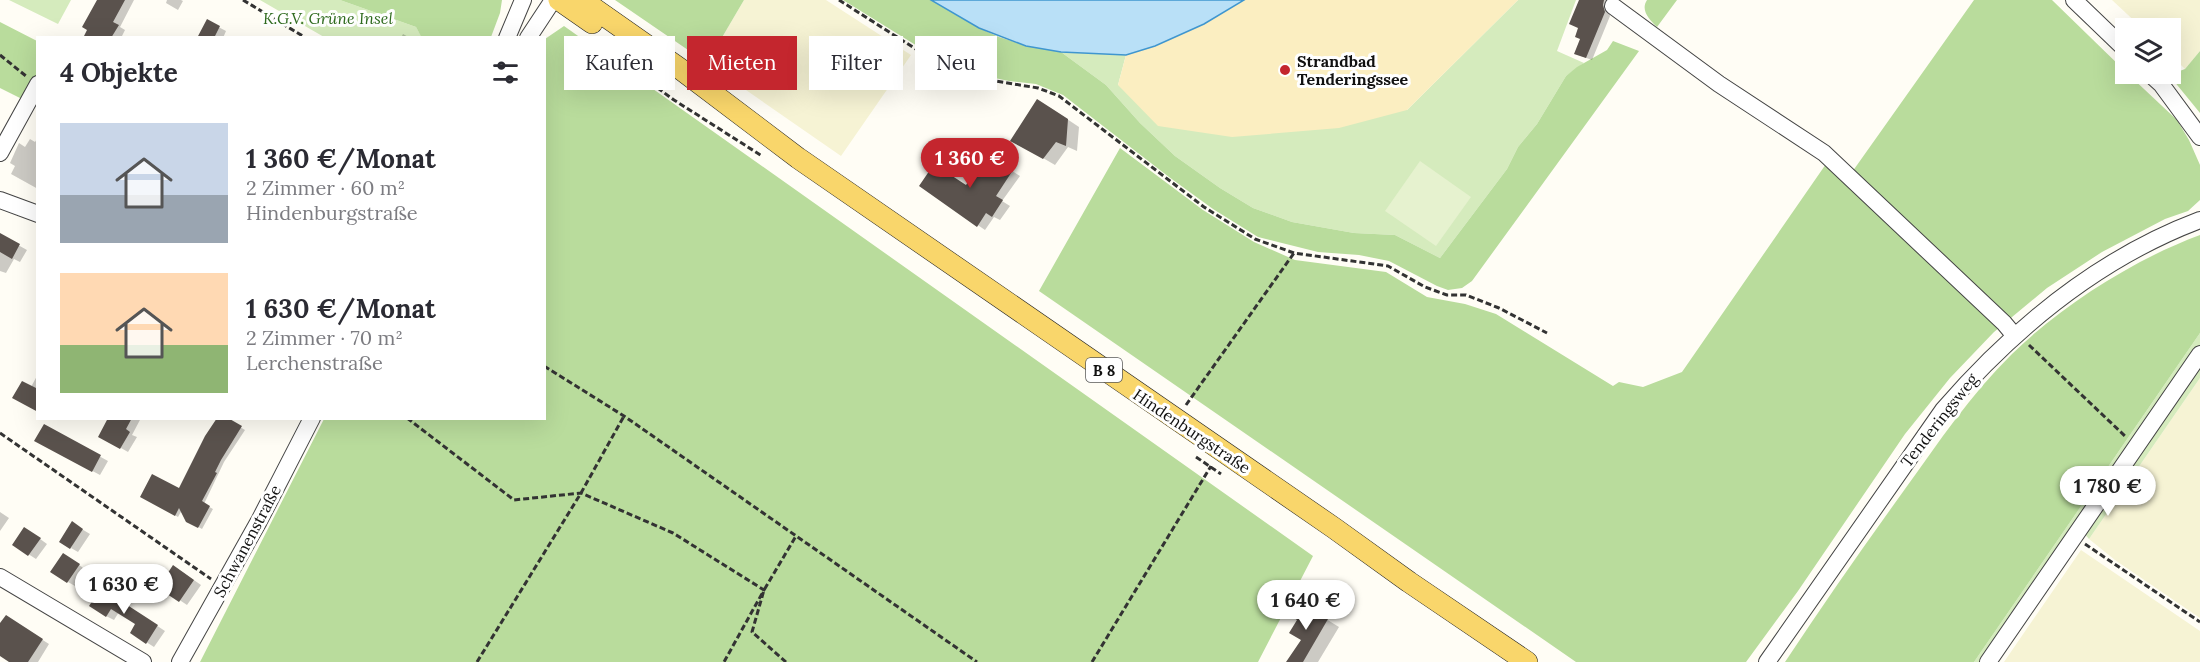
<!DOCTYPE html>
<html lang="de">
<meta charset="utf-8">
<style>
:root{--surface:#fff;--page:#f2f2f3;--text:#2b2b33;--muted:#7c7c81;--accent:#c4262e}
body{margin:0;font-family:Lora,serif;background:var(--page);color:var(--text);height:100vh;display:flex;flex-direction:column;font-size:22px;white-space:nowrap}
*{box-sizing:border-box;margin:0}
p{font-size:20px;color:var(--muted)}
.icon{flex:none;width:33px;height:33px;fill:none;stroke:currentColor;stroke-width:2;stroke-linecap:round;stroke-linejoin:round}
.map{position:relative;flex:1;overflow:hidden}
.drawer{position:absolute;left:36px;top:36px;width:510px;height:384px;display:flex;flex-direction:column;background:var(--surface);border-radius:0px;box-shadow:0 6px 24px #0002}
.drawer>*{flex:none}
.hud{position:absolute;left:564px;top:36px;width:570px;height:54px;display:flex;gap:12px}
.controls{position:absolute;left:2115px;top:18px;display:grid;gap:12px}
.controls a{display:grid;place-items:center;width:66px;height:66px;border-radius:0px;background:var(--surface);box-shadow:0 6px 24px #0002;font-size:30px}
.price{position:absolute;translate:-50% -51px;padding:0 14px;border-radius:21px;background:#fff;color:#222;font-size:20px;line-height:39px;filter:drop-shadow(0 2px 3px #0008)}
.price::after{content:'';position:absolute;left:50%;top:36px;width:18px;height:14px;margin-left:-9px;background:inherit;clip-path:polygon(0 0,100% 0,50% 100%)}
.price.active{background:var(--accent);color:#fff}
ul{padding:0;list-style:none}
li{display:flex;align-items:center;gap:18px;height:150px;padding:0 24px}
li span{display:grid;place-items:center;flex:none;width:168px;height:120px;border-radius:0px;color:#555}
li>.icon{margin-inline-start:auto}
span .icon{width:72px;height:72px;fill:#fffc;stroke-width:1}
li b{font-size:26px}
h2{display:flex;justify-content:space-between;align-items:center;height:72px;padding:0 24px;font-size:26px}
.chip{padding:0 21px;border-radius:0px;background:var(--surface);box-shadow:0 6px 24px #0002;font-size:21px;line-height:54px}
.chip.active{background:var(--accent);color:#fff}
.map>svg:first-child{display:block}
.farmland{fill:#f6f3d4}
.green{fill:#d5ebbd}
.forest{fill:#b9dc9c}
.sand{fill:#fbeec1}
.pitch{fill:#e6f2cf}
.water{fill:#b9e0f7;stroke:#3f96cf;stroke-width:1.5}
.shadow{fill:#0003}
.building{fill:#5a524d}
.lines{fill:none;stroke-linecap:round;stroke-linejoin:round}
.minor-casing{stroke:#444;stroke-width:18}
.major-casing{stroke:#222;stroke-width:22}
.path{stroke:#333;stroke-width:3;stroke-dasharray:6 3;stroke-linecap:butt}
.minor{stroke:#fff;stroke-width:16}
.major{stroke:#f9d66b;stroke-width:21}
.poi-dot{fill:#c4262e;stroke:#fff;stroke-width:2}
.labels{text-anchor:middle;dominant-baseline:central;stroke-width:6;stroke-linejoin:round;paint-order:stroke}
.shield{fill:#fff;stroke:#585858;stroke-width:1.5}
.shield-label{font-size:15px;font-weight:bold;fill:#111}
.park-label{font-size:16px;font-style:italic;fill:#2f6b1f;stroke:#fff}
.poi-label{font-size:16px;font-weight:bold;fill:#111;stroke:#fff;text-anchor:start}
.street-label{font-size:16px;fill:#111;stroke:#fff}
</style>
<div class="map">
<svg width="2200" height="662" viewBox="0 0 2200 662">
<rect width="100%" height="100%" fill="#fffdf5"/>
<path class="farmland" d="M 744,0 L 826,0 L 911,55 L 841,156 L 707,63 Z
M 2112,0 L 2200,0 L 2200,51 L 2185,69 L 2171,55 L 2170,28 L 2142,28 Z
M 2200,378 L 2200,618 L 2115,560 L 2089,539 Z
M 2081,550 L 2200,631 L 2200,662 L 2004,662 Z"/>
<path class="green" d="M 9,0 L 71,0 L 58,24 Z
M 260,0 L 340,0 L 416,27 L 422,37 L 324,37 Z
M 1518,0 L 1576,0 L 1557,51 L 1584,63 L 1566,76 L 1537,124 L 1518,147 L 1507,169 L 1440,258 L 1395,235 L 1354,233 L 1292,222 L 1253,208 L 1220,188 L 1175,156 L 1140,123 L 1106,85 L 1061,52 L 1126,55 L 1118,85 L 1407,110 Z
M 2200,333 L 2200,349 L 1983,662 L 1974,662 Z
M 2200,360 L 2200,378 L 2089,539 L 2082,531 Z"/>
<path class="forest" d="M 340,0 L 502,0 L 500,13 L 491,37 L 422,38 L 416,27 Z
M 615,0 L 744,0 L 707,63 Z
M 843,0 L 931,0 L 979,28 L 999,37 L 1027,46 L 1061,52 L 1106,85 L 1140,123 L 1175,156 L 1220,188 L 1253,208 L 1292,222 L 1354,233 L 1395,235 L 1440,258 L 1507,169 L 1518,147 L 1537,124 L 1566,76 L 1577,67 L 1607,50 L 1613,41 L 1639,51 L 1472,281 L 1462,288 L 1448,290 L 1437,286 L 1389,261 L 1359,255 L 1318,252 L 1258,237 L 1213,209 L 1169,177 L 1063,95 L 1036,84 L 1009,81 L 956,70 Z
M 1647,0 L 1677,0 L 1657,27 C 1650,20 1640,11 1647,0 Z
M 1974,0 L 2052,0 L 2125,71 L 2126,74 L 2128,74 L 2177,120 L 2189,140 L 2200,165 L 2200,200 L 2188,211 L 2165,219 L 2102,252 L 2047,288 L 1994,332 L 1950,378 L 1905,434 L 1798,591 L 1746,662 L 1576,662 L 1039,291 L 1120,148 L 1203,210 L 1254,242 L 1295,260 L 1386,272 L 1427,297 L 1465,304 L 1496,314 L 1613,386 L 1619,382 L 1643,387 L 1682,372 L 1826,164 L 1845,182 Z
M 0,22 L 37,41 L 37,74 L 24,100 L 0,88 Z
M 564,26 L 1313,556 L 1258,662 L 200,662 L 324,419 L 544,418 L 545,39 Z
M 2200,51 L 2200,113 L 2169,75 L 2185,69 Z
M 2200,235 L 2200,333 L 1974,662 L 1785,662 C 1824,603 1864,546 1905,489 C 1938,443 1971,394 2012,354 C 2062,305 2135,259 2200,235 Z"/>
<path class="sand" d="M 1244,0 L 1518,0 L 1407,110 L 1339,128 L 1232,137 L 1158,126 L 1118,85 L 1126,55 C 1170,41 1204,25 1244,0 Z"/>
<path class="pitch" d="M 1420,161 L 1471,197 L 1436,246 L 1385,211 Z"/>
<path class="water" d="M 931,0 L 1244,0 L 1204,24 L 1155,46 L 1126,55 L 1061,52 L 1026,46 L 979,28 Z"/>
<path class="shadow" d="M 98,0 L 134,0 L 120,27 L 125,30 L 121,38 L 86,38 Z
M 167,0 L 181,0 L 183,1 L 178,10 L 166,3 Z
M 1593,0 L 1616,0 L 1608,9 L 1610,16 L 1592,60 L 1581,56 Z
M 207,21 L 226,31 L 223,38 L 199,38 Z
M 403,34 L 410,38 L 401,38 Z
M 1049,107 L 1079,127 L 1077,151 L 1068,147 L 1055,165 L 1012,140 Z
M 38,137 L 38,189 L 11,174 L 15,166 L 10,163 L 19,143 L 25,147 L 30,139 L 35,142 Z
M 995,160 L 1020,176 L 1002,201 L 1010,206 L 1000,220 L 994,217 L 985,230 L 921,186 L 967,187 Z
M 2,236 L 27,250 L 20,262 L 14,259 L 6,273 L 0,271 L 0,240 Z
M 38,374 L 38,410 L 31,387 Z
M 109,418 L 141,418 L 132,435 L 137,437 L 128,452 L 100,436 Z
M 225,418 L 245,430 L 224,462 L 204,504 L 213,509 L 202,529 L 188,521 L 182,510 L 178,517 L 142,496 L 179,490 Z
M 45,426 L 108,461 L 100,475 L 36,441 Z
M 0,512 L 9,518 L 0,531 Z
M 80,528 L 90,534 L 78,552 L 71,548 Z
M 32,533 L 47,544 L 36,559 L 14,545 Z
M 71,559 L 86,570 L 75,586 L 68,582 Z
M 181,571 L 201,585 L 187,605 L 160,587 Z
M 109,594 L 165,631 L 154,647 L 132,633 L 138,624 L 119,612 L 114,620 L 106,616 Z
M 1313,611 L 1339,627 L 1318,662 L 1287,662 L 1303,639 Z
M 13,621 L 49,644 L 38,662 L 12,662 L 0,654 L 0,626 Z"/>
<path class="building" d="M 97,0 L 125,0 L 113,22 L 119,25 L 111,38 L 83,38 L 87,30 L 82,27 Z
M 1579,0 L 1604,0 L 1603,5 L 1605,12 L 1586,58 L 1574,54 L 1580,39 L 1575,37 L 1578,28 L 1569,24 Z
M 207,19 L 220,26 L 214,38 L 197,38 Z
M 1037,99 L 1068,119 L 1066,146 L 1056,142 L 1043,159 L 1010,141 Z
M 987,153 L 1013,170 L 996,196 L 1003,200 L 992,217 L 986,213 L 977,227 L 919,186 L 934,164 L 966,185 Z
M 0,233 L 20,244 L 12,259 L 0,252 Z
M 22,381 L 38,389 L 38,412 L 12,398 Z
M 108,418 L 132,418 L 126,429 L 130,432 L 120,449 L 98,437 Z
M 217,418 L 228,418 L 242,426 L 221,460 L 215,472 L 217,473 L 202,501 L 210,506 L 198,528 L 186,522 L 179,508 L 175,516 L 140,497 L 152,474 L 179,488 L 205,436 Z
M 44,424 L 101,455 L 92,472 L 34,441 Z
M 72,521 L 83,529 L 70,549 L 59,542 Z
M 24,527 L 41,538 L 28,556 L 12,545 Z
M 63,553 L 80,564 L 67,583 L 50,572 Z
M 173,565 L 194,580 L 179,602 L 158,588 Z
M 101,588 L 158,625 L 146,644 L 130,633 L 135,624 L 111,609 L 106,617 L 89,606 Z
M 1301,602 L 1328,619 L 1303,662 L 1286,662 L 1301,640 L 1289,633 L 1297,620 L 1292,616 Z
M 6,615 L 43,639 L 28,662 L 9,662 L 0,656 L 0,623 Z"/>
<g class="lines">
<defs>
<path id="minor" d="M 2074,0 L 2126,50
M 1613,6 L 1719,84 L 1824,153 L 2004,323 L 2014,335
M 507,38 L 523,0
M 528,38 L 553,0
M 2150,74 L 2161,84 L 2200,137
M 0,153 L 38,84
M 0,200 L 38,214
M 0,577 L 143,662
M 180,662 L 259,521 L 312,418
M 1767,662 L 1943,410 C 2013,329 2099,258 2200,220
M 1988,662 L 2200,354"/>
<path id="major" d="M 559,0 L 592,23
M 582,0 L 679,68 L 798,158 L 1334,528 L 1409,582 L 1527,662"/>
</defs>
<use href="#minor" class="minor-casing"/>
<use href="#major" class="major-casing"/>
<path class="path" d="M 243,0 L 306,38
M 839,0 L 933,60 L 954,72 L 972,77 L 1038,88 L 1059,96 L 1204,207 L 1255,239 L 1294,253 L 1388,266 L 1425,287 L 1447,295 L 1466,295 L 1499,308 L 1547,333
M 592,40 L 674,100 L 762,156
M 0,55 L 26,76
M 2029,345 L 2126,437
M 544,366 L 624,416 L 977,662
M 1186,405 L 1294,253
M 407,418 L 514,500 L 581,493 L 673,533 L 764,590 L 724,662
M 0,433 L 211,579
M 1196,457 L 1221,474
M 2085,544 L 2200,622
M 477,662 L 581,493 L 624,416
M 786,662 L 752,632 L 764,590 L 796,536
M 1092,662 L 1211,466"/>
<use href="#minor" class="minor"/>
<use href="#major" class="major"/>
</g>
<circle class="poi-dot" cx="1285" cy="70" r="6"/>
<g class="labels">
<rect class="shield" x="1086" y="358" width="36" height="24" rx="4.5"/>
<g class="shield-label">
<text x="1104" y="370">B 8</text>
</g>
<g class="park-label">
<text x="328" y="18">K.G.V. Grüne Insel</text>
</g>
<g class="poi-label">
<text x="1297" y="61">Strandbad<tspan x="1297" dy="18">Tenderingssee</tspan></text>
</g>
<g class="street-label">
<text transform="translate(1939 420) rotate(-52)">Tenderingsweg</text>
<text transform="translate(1192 431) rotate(34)">Hindenburgstraße</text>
<text transform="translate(247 541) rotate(-62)">Schwanenstraße</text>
</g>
</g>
</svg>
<div class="controls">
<a><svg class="icon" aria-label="layers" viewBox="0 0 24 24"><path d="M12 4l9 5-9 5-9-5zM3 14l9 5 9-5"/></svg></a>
</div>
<b class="price active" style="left:970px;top:189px">1 360 €</b>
<b class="price" style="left:2108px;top:517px">1 780 €</b>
<b class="price" style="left:124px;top:615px">1 630 €</b>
<b class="price" style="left:1306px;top:631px">1 640 €</b>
<div class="hud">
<a class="chip">Kaufen</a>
<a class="chip active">Mieten</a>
<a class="chip">Filter</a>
<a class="chip">Neu</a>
</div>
<section class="drawer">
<h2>4 Objekte<svg class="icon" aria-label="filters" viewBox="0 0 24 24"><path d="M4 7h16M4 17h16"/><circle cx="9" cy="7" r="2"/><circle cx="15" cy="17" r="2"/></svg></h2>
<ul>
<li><span style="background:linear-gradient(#c9d6e8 60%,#9aa5b1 0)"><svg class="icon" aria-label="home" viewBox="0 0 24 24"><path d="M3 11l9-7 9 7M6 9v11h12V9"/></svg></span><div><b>1 360 €/Monat</b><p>2 Zimmer · 60 m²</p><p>Hindenburgstraße</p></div></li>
<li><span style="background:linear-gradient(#ffd9b3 60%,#8fb573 0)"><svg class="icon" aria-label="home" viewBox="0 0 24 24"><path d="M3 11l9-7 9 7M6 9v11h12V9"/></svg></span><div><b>1 630 €/Monat</b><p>2 Zimmer · 70 m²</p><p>Lerchenstraße</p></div></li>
</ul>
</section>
</div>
